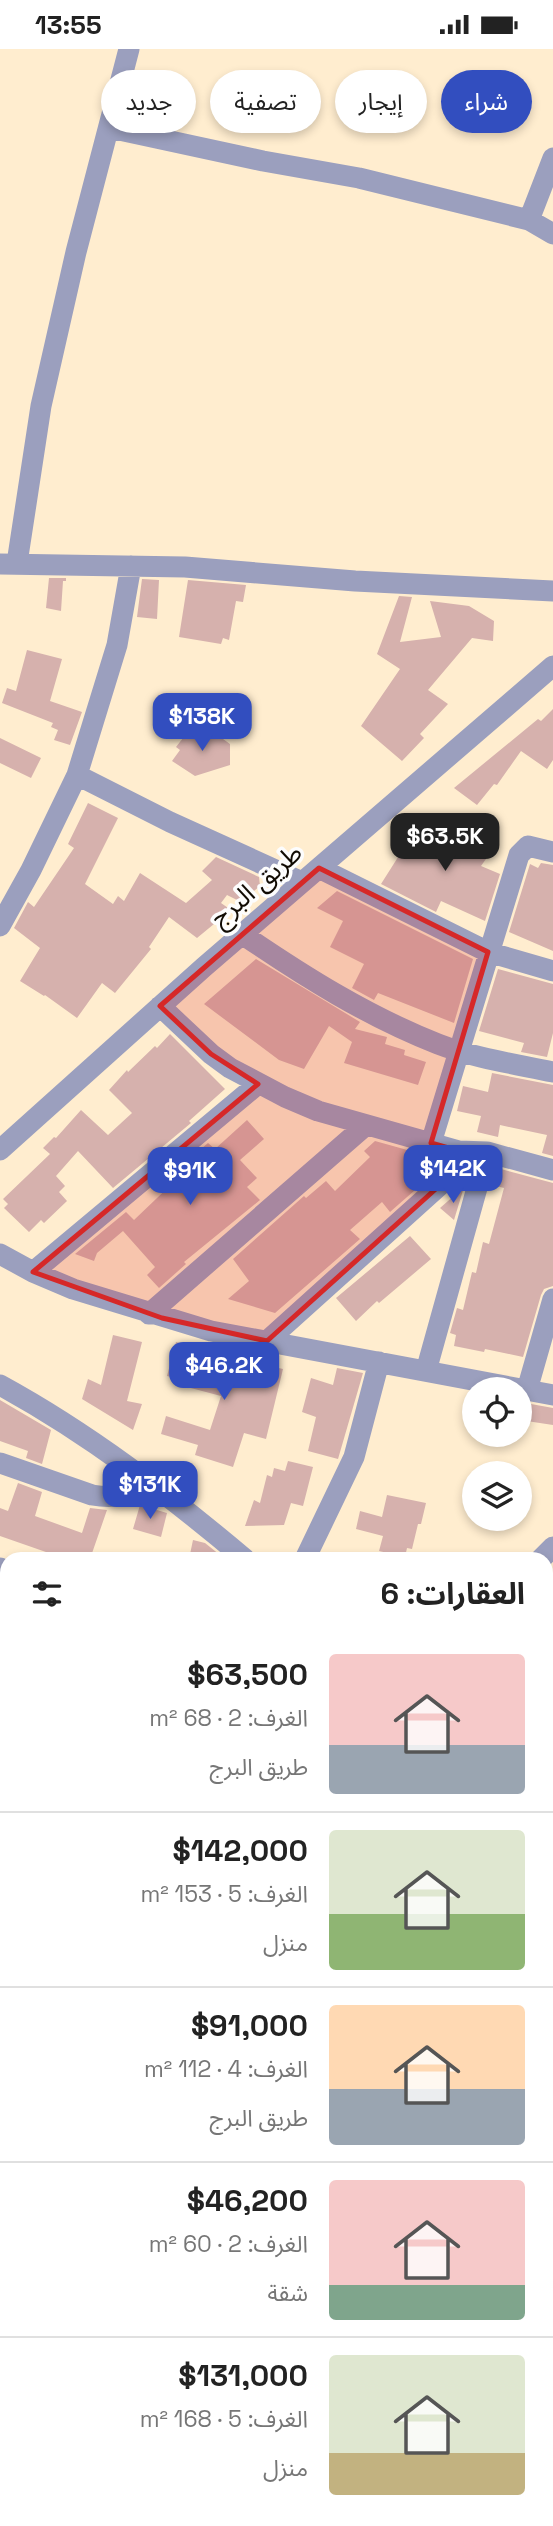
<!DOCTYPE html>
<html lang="ar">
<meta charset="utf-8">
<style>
:root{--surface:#fff;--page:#f6f6f6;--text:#222;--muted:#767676;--line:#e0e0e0;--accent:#324ebf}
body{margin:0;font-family:"Space Grotesk","Noto Sans Arabic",sans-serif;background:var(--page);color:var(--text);direction:rtl;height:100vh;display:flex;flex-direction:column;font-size:26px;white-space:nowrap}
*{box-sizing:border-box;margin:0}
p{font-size:23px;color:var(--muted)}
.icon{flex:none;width:38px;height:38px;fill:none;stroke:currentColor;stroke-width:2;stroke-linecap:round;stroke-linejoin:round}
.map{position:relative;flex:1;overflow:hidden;direction:ltr}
.details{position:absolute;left:0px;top:1503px;width:553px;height:975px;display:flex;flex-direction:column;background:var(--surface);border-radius:21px 21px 0 0;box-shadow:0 4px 10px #0003;direction:rtl}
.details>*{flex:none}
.banner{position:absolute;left:21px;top:21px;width:511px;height:63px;direction:rtl;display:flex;gap:14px}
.buttons{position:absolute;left:462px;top:1328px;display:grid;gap:14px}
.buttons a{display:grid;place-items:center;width:70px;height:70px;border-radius:50%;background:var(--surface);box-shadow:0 4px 10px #0003;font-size:35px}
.price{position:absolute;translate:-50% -60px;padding:0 16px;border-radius:14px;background:var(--accent);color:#fff;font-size:23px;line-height:46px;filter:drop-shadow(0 2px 4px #0008)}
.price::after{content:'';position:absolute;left:50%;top:42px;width:21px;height:16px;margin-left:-10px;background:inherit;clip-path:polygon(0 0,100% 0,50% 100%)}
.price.current{background:#222;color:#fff}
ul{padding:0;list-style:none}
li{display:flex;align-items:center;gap:21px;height:175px;padding:0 28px}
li+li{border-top:2px solid var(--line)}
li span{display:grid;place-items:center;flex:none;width:196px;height:140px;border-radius:7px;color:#555}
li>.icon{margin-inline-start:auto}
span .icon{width:84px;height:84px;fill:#fffc;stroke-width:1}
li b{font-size:30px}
h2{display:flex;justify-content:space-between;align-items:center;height:84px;padding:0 28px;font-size:30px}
.tag{padding:0 24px;border-radius:32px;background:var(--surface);box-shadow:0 4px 10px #0003;font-size:24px;line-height:63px}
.tag.current{background:var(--accent);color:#fff}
.status{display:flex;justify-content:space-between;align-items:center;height:49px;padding:0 35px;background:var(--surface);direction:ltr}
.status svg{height:19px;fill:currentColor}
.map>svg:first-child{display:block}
.building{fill:#d6b1ad}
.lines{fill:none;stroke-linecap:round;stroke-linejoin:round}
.minor{stroke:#9b9fbe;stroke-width:21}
.marked{fill:#d62828;fill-opacity:0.2;stroke:#d62828;stroke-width:5;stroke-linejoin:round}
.labels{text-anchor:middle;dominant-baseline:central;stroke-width:7;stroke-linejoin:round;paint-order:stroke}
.street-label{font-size:26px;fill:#110b03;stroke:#fdfdfd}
</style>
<div class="status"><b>13:55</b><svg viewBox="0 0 49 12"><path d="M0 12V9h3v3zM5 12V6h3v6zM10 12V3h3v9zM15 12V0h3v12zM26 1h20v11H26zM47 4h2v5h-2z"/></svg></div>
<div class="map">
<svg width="553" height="2477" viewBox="0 0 553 2477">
<rect width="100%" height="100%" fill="#ffedcf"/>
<path class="building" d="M 49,529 L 66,529 L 66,532 L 63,532 L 61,562 L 46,559 Z
M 142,530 L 159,531 L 157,570 L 137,568 Z
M 188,531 L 246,536 L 243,553 L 236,552 L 229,591 L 223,589 L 221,595 L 179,588 Z
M 399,547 L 412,548 L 400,593 L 441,588 L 430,552 L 469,557 L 494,572 L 493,592 L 472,589 L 428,641 L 448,655 L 420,685 L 424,689 L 402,712 L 361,677 L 400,620 L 377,605 Z
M 27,601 L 62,610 L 50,652 L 82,663 L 70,696 L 54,691 L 58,681 L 51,678 L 53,674 L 2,654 L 7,639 L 16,642 Z
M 553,660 L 553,711 L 547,720 L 521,702 L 497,736 L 494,735 L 477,756 L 454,739 L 538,670 L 541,672 Z
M 204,681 L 211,687 L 223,690 L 230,695 L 230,716 L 195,727 L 172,712 L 180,701 L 176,698 L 187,684 Z
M 0,689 L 41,709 L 31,729 L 0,714 Z
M 88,754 L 118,769 L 85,835 L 113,855 L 118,847 L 124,852 L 140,824 L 186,854 L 212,831 L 202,822 L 216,808 L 259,828 L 260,837 L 241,853 L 227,846 L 221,854 L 231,861 L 197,889 L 169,868 L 149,898 L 151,900 L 115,944 L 102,934 L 77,969 L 45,946 L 44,947 L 20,932 L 40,899 L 14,879 L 28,853 L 34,858 L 74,799 L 68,795 Z
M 455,775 L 493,800 L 481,817 L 500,825 L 485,872 L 441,852 L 436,863 L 381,835 L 400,805 L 392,801 L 407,785 L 437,797 L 444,783 L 450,786 Z
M 541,814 L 553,816 L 553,902 L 509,883 L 530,815 L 538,819 Z
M 337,842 L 473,910 L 454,974 L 378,944 L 374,951 L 352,939 L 364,915 L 330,898 L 343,872 L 317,859 Z
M 256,910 L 360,973 L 355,980 L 387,988 L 385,995 L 405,1001 L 404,1006 L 426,1013 L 418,1036 L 344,1014 L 352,993 L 329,977 L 304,1020 L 279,1011 L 204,955 Z
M 498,920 L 553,935 L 553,984 L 547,1008 L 521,1003 L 524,994 L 479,982 Z
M 170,985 L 225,1040 L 189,1072 L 191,1074 L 113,1139 L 78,1102 L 56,1127 L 65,1137 L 59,1143 L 67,1152 L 44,1174 L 41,1171 L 29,1183 L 4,1159 L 8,1155 L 3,1150 L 50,1105 L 43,1099 L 54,1088 L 56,1089 L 81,1061 L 108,1086 L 132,1064 L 109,1041 L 127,1021 L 128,1023 L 155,997 L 157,999 Z
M 492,1024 L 553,1036 L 553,1107 L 542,1104 L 547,1086 L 500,1076 L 498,1088 L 477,1083 L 481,1067 L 457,1062 L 463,1037 L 488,1043 Z
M 247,1071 L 264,1090 L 240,1111 L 257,1129 L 247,1138 L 260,1151 L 184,1213 L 186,1215 L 159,1239 L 147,1226 L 155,1218 L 123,1182 L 97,1204 L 94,1212 L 75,1205 L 126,1163 L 134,1171 L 179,1128 L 174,1123 L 208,1094 L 215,1100 Z
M 375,1092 L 443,1111 L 439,1120 L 390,1163 L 382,1153 L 350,1181 L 360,1190 L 275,1264 L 228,1250 L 249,1232 L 233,1210 L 304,1147 L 306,1149 L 326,1132 L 335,1142 L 370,1108 L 364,1102 Z
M 501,1120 L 553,1134 L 553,1237 L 544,1240 L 541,1246 L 523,1308 L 485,1300 L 484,1303 L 454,1297 L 456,1286 L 450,1284 L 457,1259 L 463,1261 L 472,1223 L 476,1224 L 483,1193 L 489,1195 L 504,1139 L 496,1137 Z
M 464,1138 L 454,1171 L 440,1159 Z
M 410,1187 L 431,1210 L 379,1254 L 377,1252 L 356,1272 L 336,1249 Z
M 113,1286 L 142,1293 L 127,1352 L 142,1355 L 133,1381 L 82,1350 L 88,1330 L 101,1336 Z
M 176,1293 L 218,1304 L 216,1312 L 247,1319 L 248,1312 L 283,1320 L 266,1390 L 244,1384 L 233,1418 L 195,1406 L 198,1396 L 161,1385 L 166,1367 L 210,1381 L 221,1347 L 187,1338 L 188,1332 L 167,1327 Z
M 337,1319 L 363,1324 L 338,1410 L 308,1402 L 316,1368 L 302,1363 L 311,1329 L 333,1336 Z
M 0,1351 L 51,1381 L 42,1415 L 26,1409 L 28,1402 L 0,1392 Z
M 520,1353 L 553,1359 L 553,1376 L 520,1371 Z
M 288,1412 L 313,1418 L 303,1457 L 291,1454 L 284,1476 L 245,1477 L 254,1451 L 260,1454 L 267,1426 L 272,1428 L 274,1419 L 285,1422 Z
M 18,1434 L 42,1443 L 35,1467 L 82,1484 L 90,1459 L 107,1461 L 90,1510 L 66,1510 L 0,1487 L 0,1459 L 8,1462 Z
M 387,1446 L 426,1454 L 421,1475 L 418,1475 L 412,1500 L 407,1499 L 405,1508 L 379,1502 L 383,1487 L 356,1480 L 360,1462 L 382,1468 Z
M 140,1456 L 167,1464 L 161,1488 L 133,1480 Z
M 193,1491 L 205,1494 L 225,1510 L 189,1510 Z"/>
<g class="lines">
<path class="minor" d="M 110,79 L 263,112 L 359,129 L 529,171 L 553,109
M 529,171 L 553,185
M 17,514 L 41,357 L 76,203 L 129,0
M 0,515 L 185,518 L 355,532 L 553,542
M 77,726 L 170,773 L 302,833
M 319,819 L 488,903 L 553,922
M 0,877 L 31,821 L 77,726 L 117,596 L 131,517
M 242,885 C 305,928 367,967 438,995 C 474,1009 515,1015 553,1023
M 160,957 L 211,1005 L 230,1019 L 285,1048 L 318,1062 L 431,1094 L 459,1102 L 487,1103 L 553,1121
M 431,1094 L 519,806 L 528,797 L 553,803
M 0,1101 L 204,918 L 553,617
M 0,1205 L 33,1223 L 73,1240 L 211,1282 L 553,1346
M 33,1223 L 258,1035
M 149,1265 L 366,1076
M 267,1292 L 449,1128 L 457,1114 L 459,1102
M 426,1322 L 487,1103
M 0,1336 C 88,1384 169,1446 245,1510
M 527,1341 L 553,1250
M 0,1414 L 92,1446 C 115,1450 129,1447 148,1432
M 305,1510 L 354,1408 L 379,1313
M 541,1510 L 553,1498
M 0,1519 L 7,1522
M 546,1645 L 553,1650
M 0,1750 L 7,1756
M 0,1801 L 7,1790
M 0,1885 L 7,1887
M 546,2123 L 553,2121
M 0,2322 L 7,2318
M 0,2380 L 7,2382
M 546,2430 L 553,2436
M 385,2471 L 397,2477
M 272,2477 L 274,2471"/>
</g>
<path class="marked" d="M 319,819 L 488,903 L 431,1094 L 459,1102 L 449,1128 L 267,1292 L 162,1269 L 33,1223 L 258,1035 L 211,1005 L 160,957 Z"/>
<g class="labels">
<g class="street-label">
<text transform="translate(256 836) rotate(-41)">طريق البرج</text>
</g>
</g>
</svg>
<div class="buttons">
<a><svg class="icon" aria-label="locate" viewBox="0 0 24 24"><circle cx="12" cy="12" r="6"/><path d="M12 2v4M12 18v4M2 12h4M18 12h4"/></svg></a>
<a><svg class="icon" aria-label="layers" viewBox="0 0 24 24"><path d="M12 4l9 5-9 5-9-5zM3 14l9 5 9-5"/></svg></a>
</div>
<b class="price" style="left:202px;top:704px">$138K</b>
<b class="price current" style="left:445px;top:824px">$63.5K</b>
<b class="price" style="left:453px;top:1156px">$142K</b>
<b class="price" style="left:190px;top:1158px">$91K</b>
<b class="price" style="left:224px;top:1353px">$46.2K</b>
<b class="price" style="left:150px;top:1472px">$131K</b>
<div class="banner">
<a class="tag current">شراء</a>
<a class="tag">إيجار</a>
<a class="tag">تصفية</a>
<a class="tag">جديد</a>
</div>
<section class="details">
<h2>العقارات: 6<svg class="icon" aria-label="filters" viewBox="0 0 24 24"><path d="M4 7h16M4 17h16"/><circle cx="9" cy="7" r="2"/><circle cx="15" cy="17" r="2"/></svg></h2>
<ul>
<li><span style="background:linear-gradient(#f6c9c9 65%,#9aa5b1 0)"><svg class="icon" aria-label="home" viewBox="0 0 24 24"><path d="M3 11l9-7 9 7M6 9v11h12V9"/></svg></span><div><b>$63,500</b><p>الغرف: 2 · 68 m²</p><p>طريق البرج</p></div></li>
<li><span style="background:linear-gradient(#dfe7d0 60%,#8fb573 0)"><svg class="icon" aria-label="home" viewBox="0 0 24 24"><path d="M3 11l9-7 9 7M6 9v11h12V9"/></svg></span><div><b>$142,000</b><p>الغرف: 5 · 153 m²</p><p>منزل</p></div></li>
<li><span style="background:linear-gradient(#ffd9b3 60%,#9aa5b1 0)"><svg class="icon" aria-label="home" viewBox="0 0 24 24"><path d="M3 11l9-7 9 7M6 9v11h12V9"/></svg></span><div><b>$91,000</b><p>الغرف: 4 · 112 m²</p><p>طريق البرج</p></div></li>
<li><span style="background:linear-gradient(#f6c9c9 75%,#7fa58c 0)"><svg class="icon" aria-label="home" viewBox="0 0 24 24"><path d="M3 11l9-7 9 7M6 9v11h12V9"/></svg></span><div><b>$46,200</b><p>الغرف: 2 · 60 m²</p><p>شقة</p></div></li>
<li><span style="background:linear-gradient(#dfe7d0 70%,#c2b280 0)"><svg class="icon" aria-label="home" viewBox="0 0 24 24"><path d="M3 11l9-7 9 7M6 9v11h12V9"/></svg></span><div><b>$131,000</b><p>الغرف: 5 · 168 m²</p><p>منزل</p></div></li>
</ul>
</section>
</div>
